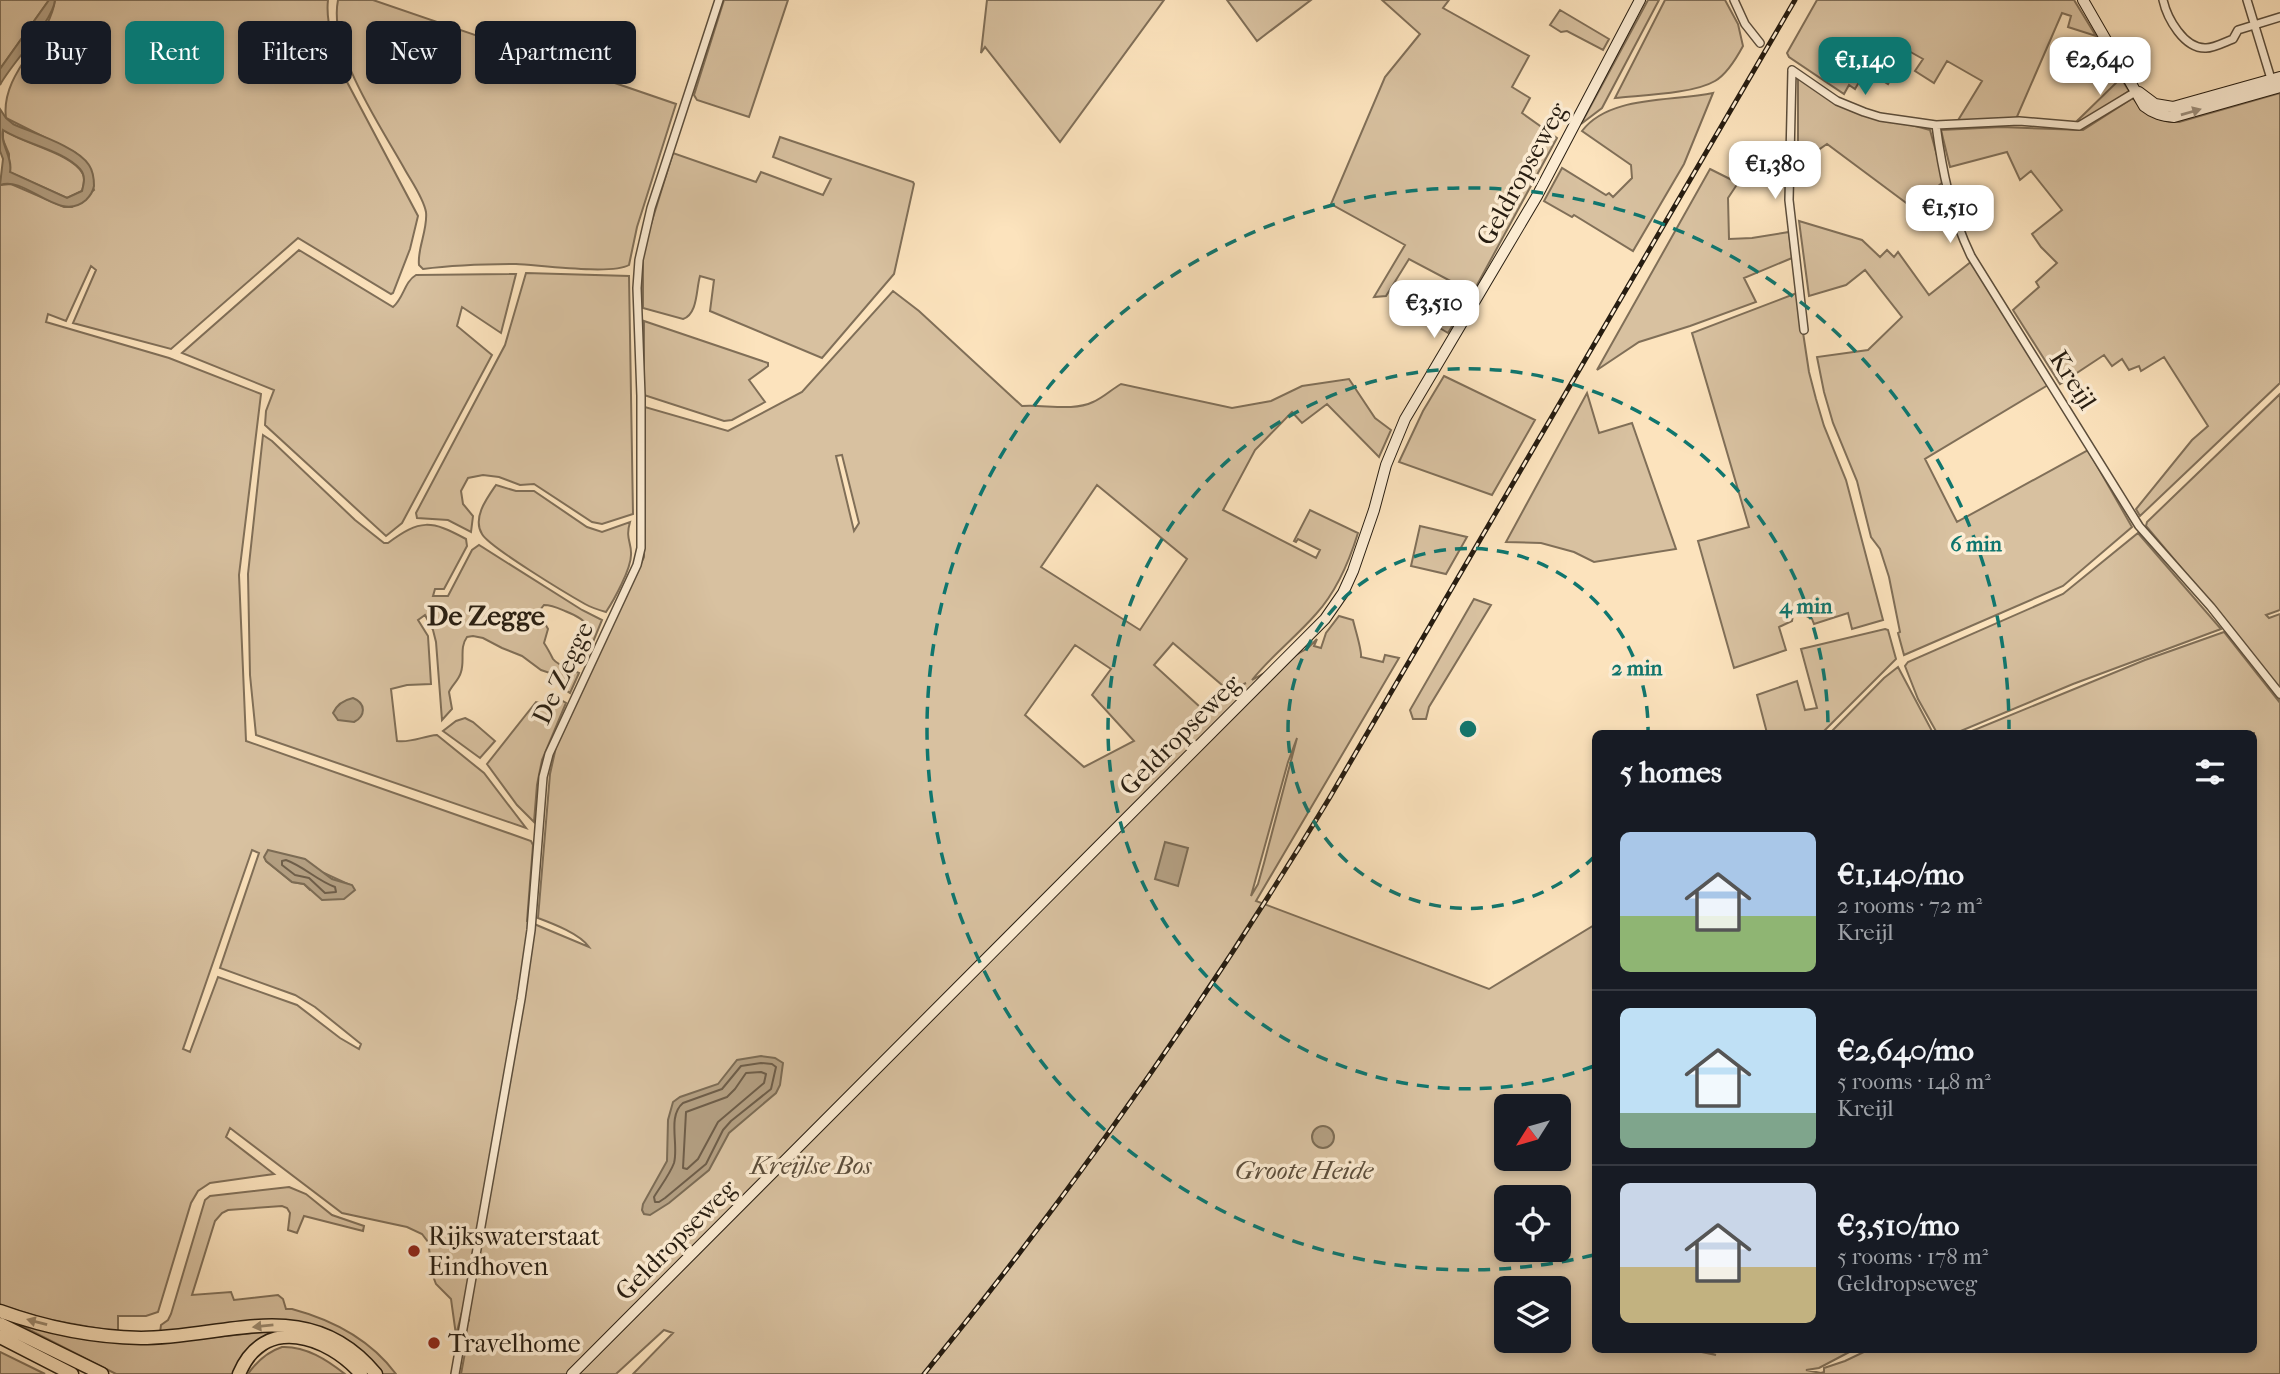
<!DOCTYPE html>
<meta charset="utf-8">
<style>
:root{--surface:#171b24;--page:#20242c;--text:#f1f3f6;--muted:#9ea1a6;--line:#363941;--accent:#0f766e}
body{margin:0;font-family:"IM FELL French Canon",serif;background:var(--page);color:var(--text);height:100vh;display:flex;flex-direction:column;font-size:26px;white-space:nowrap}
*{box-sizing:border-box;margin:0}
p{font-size:23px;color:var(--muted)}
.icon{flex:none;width:38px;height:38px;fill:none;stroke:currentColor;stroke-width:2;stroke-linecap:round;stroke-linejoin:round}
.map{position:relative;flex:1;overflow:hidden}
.drawer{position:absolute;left:1592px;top:730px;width:665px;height:623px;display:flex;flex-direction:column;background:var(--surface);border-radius:10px;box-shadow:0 4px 10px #0003}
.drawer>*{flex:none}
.banner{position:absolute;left:21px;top:21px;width:665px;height:63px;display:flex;gap:14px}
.needle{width:46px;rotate:233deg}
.tools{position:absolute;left:1494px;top:1094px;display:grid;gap:14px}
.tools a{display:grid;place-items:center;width:77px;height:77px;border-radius:10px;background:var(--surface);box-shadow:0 4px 10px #0003;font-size:35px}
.price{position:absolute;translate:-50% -60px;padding:0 16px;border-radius:14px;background:#fff;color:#222;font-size:23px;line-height:46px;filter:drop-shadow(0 2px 4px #0008)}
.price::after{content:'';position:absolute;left:50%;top:42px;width:21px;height:16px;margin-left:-10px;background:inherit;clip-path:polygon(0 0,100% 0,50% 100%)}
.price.on{background:var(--accent);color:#fff}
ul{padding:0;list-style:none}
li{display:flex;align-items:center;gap:21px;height:175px;padding:0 28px}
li+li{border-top:2px solid var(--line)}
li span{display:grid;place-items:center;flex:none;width:196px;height:140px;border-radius:10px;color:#555}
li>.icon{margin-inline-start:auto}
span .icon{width:84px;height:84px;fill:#fffc;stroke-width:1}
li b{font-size:30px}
h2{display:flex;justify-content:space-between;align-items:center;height:84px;padding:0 28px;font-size:30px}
.pill{padding:0 24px;border-radius:10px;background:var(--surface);box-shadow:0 4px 10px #0003;font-size:24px;line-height:63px}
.pill.on{background:var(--accent);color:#fff}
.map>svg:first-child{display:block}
.green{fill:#d8c1a0;stroke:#806f58;stroke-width:2;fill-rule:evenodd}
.water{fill:#b4a083;stroke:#7c6c55;stroke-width:2;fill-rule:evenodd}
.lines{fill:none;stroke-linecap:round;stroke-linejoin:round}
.shore{stroke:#6e5e4a;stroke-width:2}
.minor-casing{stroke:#5c4e3c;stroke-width:10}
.secondary-casing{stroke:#271d11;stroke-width:12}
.motorway-casing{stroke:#271d11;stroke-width:15}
.minor{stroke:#fdedd4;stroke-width:7}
.secondary{stroke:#fdedd4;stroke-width:10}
.motorway{stroke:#fce3bd;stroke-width:12}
.rail-casing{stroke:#271d11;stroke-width:5}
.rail{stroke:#fdedd4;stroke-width:2.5;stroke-dasharray:8;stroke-linecap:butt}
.oneway{fill:#9d8f7c}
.oneway2{fill:#9c8a70}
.ring{fill:none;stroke:#0f766e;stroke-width:3.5;stroke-dasharray:12 9}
.poi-dot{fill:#8f2418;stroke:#fdedd4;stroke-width:2.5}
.labels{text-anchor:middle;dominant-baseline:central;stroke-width:7;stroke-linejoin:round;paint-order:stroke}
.street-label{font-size:26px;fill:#271d11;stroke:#fdedd4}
.park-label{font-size:26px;font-style:italic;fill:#5c4e3c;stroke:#fdedd4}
.poi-label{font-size:26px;fill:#271d11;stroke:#fdedd4;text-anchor:start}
.neighbourhood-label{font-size:28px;font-weight:bold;fill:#271d11;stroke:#fdedd4}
.centre{fill:#0f766e;stroke:#fdedd4;stroke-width:3.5}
.ring-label{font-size:21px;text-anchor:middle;font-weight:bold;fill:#0f766e;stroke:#fdedd4;stroke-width:7;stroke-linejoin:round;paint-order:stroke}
</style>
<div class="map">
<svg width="2280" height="1374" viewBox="0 0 2280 1374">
<rect width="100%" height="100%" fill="#fce3bd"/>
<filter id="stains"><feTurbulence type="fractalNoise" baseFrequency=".00286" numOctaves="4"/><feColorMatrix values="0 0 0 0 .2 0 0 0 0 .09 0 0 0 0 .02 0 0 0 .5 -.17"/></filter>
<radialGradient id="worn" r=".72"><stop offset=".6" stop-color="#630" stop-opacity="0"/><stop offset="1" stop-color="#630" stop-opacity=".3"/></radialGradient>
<path class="green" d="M 0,0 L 49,0 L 0,69 Z
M 55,0 L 328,0 C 325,25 337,56 346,80 L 418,216 L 410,249 L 393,293 L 391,294 L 298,238 L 171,349 L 73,323 L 96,270 L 91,266 L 66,321 L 48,314 L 46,322 L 169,358 L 261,394 L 239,575 L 246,741 L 531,841 L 533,845 L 527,921 L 589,947 C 580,934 554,924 538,918 L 550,774 L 556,747 L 644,557 L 645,407 L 728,431 L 802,392 L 893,291 L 919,311 L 1022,406 C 1044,404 1072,412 1093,402 C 1103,398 1112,389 1121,384 L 1232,408 L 1271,401 L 1302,386 L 1349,379 L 1375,418 L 1391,430 L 1379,457 L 1327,404 L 1302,423 L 1292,412 L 1255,450 L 1223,510 L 1316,558 L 1320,550 L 1298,539 L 1296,542 L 1294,541 L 1310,510 L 1358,533 C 1349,562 1337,591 1316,614 C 1296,637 1271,656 1252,680 L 1308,648 L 1317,639 L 1314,646 L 1321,648 L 1326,633 L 1339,616 L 1353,620 C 1355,629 1362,650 1361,657 L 1383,662 L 1385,655 L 1399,658 L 1256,901 L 1489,989 L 1596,924 L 1596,1349 L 1687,1349 L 1716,1355 L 1696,1349 L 1855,1349 L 1819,1368 L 1806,1370 L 1821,1373 L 1824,1372 L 1824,1368 L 1845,1361 L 1870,1349 L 2254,1349 L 2254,733 L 1967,733 L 2145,660 L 2224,632 L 2280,703 L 2280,1374 L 633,1374 L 673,1333 L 664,1330 L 616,1374 L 461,1374 L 467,1342 L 463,1334 L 469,1320 L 462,1312 L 456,1335 L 451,1299 L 436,1284 L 433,1276 L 428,1242 L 422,1234 L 407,1227 L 342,1213 L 230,1128 L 226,1137 L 274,1174 L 210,1183 L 198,1191 L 191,1203 L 158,1312 L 146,1316 L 118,1316 L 118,1332 L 45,1319 L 0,1305 L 0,185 L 11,184 L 64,207 L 72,207 L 94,190 L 76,153 L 6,118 C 0,73 50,40 55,0 ZM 842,455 L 859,523 L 854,531 L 836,456 ZM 1097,485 L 1187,559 L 1140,630 L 1041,567 ZM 1173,643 L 1229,691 L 1246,683 L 1200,707 L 1154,665 ZM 1075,645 L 1111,669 L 1092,695 L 1134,741 L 1084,767 L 1025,715 ZM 1297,738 L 1264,863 L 1258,884 L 1251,896 L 1288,762 ZM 252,850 L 259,853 L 220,968 L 295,995 L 315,1007 L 361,1044 L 359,1049 L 340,1038 L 297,1005 L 218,977 L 190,1052 L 183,1049 ZM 266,861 L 324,873 L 350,885 L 310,890 L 304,884 L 292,882 ZM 1507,1106 L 1559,1106 L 1559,1158 L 1507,1158 ZM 1507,1197 L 1559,1197 L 1559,1250 L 1507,1250 ZM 1507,1288 L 1559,1288 L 1559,1340 L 1507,1340 Z
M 338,0 L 373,0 L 676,104 L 637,227 L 629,265 C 612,275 539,265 516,264 C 485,264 454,265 423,269 L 419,265 C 417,248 428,230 426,212 C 423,197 411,181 404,168 C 380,125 328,50 338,0 Z
M 724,0 L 788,0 L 749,117 L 697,100 L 694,95 Z
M 987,0 L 1164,0 L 1060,142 L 985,47 L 981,53 Z
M 1227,0 L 1311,0 L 1257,41 Z
M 1382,0 L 1449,0 L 1443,8 L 1529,56 L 1512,87 L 1530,98 L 1522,113 L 1557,138 L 1477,285 L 1448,333 L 1438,327 L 1460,286 L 1409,259 L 1386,296 L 1374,297 L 1405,245 L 1331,204 L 1385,77 L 1420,34 Z
M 1648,0 L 1659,0 L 1602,108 L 1581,124 Z
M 1665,0 L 1725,0 L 1738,24 L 1743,46 C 1736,59 1727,74 1715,81 C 1693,94 1642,95 1615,98 Z
M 1817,0 L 2074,0 L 2096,36 L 2068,27 L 2071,16 L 2062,13 L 2016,119 L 1957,122 L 1982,81 L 1947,61 L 1934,83 L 1915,71 L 1923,59 L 1907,50 L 1888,84 L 1866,70 L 1855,89 L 1849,85 L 1844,94 L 1789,57 L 1787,53 Z
M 1560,10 L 1609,39 L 1603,50 L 1567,31 L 1561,32 L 1550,25 Z
M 1798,75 L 1856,110 L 1930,130 L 1944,181 L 1913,208 L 1827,144 L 1798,164 Z
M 2121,78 L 2129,91 L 2086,120 L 2077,121 Z
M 1713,93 L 1684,164 L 1633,251 L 1574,215 L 1572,217 L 1544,201 L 1562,168 L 1606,195 L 1609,193 L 1613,197 L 1632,178 L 1631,165 L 1582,131 C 1609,95 1672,102 1713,93 Z
M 2280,93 L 2280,383 L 2140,516 L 2136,509 L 2192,440 L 2208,426 L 2164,357 L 2141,371 L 2139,366 L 2129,370 L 2122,359 L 2112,366 L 2104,355 L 2060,384 L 2013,310 L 2039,287 L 2036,282 L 2057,263 L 2041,247 L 2032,234 L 2062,210 L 2031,171 L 2020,180 L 2007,152 L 1950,167 L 1941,130 L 2001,127 L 2083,130 L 2133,98 C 2143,114 2160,122 2179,122 Z
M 3,130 C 21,143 74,154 83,174 C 85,180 84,185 82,191 L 67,198 L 9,172 L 9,154 L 3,140 Z
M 780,137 L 913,182 L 914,184 L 894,274 L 822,358 L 710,311 L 714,280 L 700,276 C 696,289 698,314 683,319 L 643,308 L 643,250 L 673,153 L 756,182 L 761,172 L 823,195 L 831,179 L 773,157 Z
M 1710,169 L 1738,183 L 1728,198 L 1729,239 L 1752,238 L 1789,232 L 1792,258 L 1744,278 L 1756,302 L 1690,326 L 1639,342 L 1597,370 Z
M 1799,221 L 1862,240 L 1880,257 L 1887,250 L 1894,257 L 1898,252 L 1929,295 L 1972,261 L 2048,385 L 1925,459 L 1957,522 L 2088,450 L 2132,527 L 2063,586 L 1904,655 L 1898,633 L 1900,632 L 1889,577 L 1880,549 L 1871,537 L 1857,481 L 1833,423 L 1824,392 L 1817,357 L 1868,350 L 1902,317 L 1865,270 L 1846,285 L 1809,296 Z
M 299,250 L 393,307 C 404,298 404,282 416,275 L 516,274 L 501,333 L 462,307 L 457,326 L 492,355 L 402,523 L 386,536 L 265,425 L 266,411 L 274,390 L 182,353 Z
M 526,273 L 629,276 L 633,514 L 602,524 L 592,522 L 534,484 L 520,485 L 499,477 L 483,475 L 468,478 L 461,491 L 463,504 L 473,516 L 471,532 L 448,520 L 417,518 L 416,513 L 505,345 Z
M 1797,293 L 1809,372 L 1816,399 L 1824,426 L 1846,480 L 1883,620 L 1852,629 L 1848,613 L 1814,624 L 1812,619 L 1801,613 L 1793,615 L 1792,621 L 1779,627 L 1786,650 L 1734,668 L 1698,541 L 1749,527 L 1692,333 Z
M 644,321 L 768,363 L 768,366 L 749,380 L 765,402 L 732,420 L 724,421 L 644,395 Z
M 1444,376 L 1535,420 L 1492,495 L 1399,462 L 1423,411 Z
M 1587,393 L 1599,433 L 1632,423 L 1676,549 L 1594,562 L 1574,552 L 1541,543 L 1506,542 Z
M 2280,394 L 2280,610 L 2266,615 L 2269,618 L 2280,614 L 2280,701 L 2228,629 L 2217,610 L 2146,526 L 2147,522 Z
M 263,435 L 272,441 L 355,520 L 384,543 L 388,543 C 420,519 431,520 466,539 L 467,546 L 444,589 L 435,589 L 433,596 L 448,596 L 472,550 L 479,545 L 582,610 L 602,620 L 584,664 L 578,653 C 590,628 595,623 565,611 C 558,608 552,605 544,605 L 540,610 L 541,617 L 548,629 L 544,643 C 548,649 550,653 553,659 C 558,666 572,670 579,673 L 570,693 L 564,689 L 561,680 L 556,675 L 541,670 L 522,656 L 502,648 L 483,638 L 473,636 L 467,637 C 459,648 465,660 461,672 C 459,680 452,685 449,692 L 452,709 L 442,720 L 436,642 L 433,630 L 425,615 L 418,620 L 428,636 L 431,684 L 407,685 L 391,689 L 397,741 C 412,743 423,736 437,735 L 484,773 L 526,828 L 256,735 L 250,675 L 248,574 Z
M 496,485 L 516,491 L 534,491 L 587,527 L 602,532 L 630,522 C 625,539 632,543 631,555 C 631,569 614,600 606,612 C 599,610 592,608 585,604 C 569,595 489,547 482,534 C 472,518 487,498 496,485 Z
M 1420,526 L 1467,537 L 1446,574 L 1411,566 Z
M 2138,533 L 2221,629 L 2073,684 L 1956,733 L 1937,733 L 1918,699 L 1905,666 L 1908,662 L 2063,594 Z
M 1474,599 L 1491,605 L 1429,707 L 1426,719 L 1413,719 L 1410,710 Z
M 1885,629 L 1888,630 L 1896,659 L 1822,733 L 1767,733 L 1757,695 L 1797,681 L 1805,710 L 1817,708 L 1801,649 Z
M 1898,667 L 1933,733 L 1830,733 L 1884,678 Z
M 561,700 L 566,703 L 542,760 L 537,785 L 534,822 L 517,805 L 487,764 L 536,702 L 549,705 Z
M 465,718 L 473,722 L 495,741 L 480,758 L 443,731 L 456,721 Z
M 289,1187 L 306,1194 L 332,1215 L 364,1226 L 363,1231 L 304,1216 L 297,1233 L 288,1230 L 290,1213 L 287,1208 L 282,1206 L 228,1210 L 222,1213 L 215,1221 L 192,1295 L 231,1292 L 234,1300 L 278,1295 L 283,1299 L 286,1309 L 292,1309 C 333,1320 370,1339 396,1374 L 379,1374 L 310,1327 L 160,1333 L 161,1325 L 168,1320 L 171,1314 L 205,1200 L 210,1196 Z
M 0,1315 L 105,1339 L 150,1344 L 262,1332 L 276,1331 L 283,1336 L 236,1374 L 116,1374 Z
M 282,1347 C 306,1346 327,1360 345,1374 L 248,1374 C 257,1361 267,1352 282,1347 Z
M 0,1352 L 41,1372 L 45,1374 L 0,1374 Z"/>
<path class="water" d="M 49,0 L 55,0 C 53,22 12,62 0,85 L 0,69 Z
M 0,109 L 6,118 L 13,124 C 33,133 78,147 89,165 C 93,171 94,180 94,186 C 93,192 90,196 86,200 C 59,224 26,175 0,185 L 3,159 L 0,151 ZM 3,130 C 25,144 63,150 80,169 C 86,176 84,183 82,191 L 67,198 L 10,172 C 13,157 0,145 3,130 Z
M 353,698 C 366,703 366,716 354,722 L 338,720 L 333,713 C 337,704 344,700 353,698 Z
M 1165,842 L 1188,848 L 1178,886 L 1155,879 Z
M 268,850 L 305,859 L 332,879 L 352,885 L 355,890 L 344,899 L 322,900 L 304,884 L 292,882 L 266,861 L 264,857 Z
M 761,1056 L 775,1058 L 783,1063 L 780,1085 L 776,1093 L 729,1133 L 709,1170 L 669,1203 L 650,1215 L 644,1214 L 642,1210 L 643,1204 L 667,1161 L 668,1120 L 673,1102 L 680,1097 L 718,1084 L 737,1060 Z
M1312 1137a11 11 0 1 1 22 0a11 11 0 1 1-22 0Z"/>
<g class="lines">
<path class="shore" d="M 286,860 C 305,867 316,880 335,887 L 336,892 L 325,893 L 309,878 L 295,875 L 282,865 L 282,861 Z
M 761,1063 L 772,1064 L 776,1067 L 771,1089 L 731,1121 L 723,1130 L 706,1164 L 665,1198 L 659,1202 L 655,1202 L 654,1197 C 660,1187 670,1174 674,1163 C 679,1145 667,1116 683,1103 L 722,1089 L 741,1066 Z
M 761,1072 L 766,1074 L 764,1083 L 718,1122 L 698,1159 L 687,1169 L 683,1168 L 686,1112 L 727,1097 L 735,1089 L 746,1073 Z"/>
<defs>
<path id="minor" d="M 1734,0 L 1745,24 L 1760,43
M 2163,0 C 2167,18 2184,49 2206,48 C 2214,48 2225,42 2233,39 L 2238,30 L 2280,17
M 2247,0 L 2272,82
M 1792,70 L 1837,101 L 1864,112 L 1880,117 L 1936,125 L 2019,121 L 2079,126 L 2137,91
M 1792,70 L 1789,200 L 1804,330
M 1936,125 C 1942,170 1951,215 1971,256 L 2139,526 L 2211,607 L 2280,694
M 455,1374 L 521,999 L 531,930 L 543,777 L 549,754 L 637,565 L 641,548 L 641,396 L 637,288 L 639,260 L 651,208 L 719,0"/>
<path id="secondary" d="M 2083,0 L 2144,106 C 2154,114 2162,116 2174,117 L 2280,87
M 2139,92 L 2155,104 L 2173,107 L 2280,77
M 572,1374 L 1325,619 L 1343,593 L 1353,571 L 1374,510 L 1386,465 L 1405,419 L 1537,196 L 1640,0"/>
<path id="motorway" d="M 0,1311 C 44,1327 94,1337 141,1338 C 228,1338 309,1293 376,1374
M 0,1324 L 102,1374
M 0,1337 L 72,1374
M 239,1374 C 264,1314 328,1336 361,1374"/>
</defs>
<use href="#minor" class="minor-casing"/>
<use href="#secondary" class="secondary-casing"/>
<use href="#motorway" class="motorway-casing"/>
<use href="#minor" class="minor"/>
<use href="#secondary" class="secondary"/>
<use href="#motorway" class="motorway"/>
<defs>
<path id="rail" d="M 924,1374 C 1073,1191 1208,999 1330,797 L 1795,0"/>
</defs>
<use href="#rail" class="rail-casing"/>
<use href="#rail" class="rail"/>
</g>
<defs><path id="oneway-solid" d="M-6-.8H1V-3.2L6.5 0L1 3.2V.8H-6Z" transform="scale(1.75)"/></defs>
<use class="oneway" href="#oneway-solid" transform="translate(2191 112) rotate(-16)"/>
<g class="oneway2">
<use href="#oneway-solid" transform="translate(37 1322) rotate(-165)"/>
<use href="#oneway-solid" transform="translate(263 1326) rotate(174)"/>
</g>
<g class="ring">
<path d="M1595 856A180 180 0 1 1 1648 732"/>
<path d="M1594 1066A360 360 0 1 1 1828 732"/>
<path d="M1594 1255A541 541 0 1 1 2009 729"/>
</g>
<g class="poi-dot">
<circle cx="414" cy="1251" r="7"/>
<circle cx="434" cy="1343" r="7"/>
</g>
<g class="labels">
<g class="street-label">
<text transform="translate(1522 174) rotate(-61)">Geldropseweg</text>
<text transform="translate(2073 380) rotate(58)">Kreijl</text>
<text transform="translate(563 673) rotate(-65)">De Zegge</text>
<text transform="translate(1180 735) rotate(-45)">Geldropseweg</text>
<text transform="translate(676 1240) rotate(-45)">Geldropseweg</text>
</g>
<g class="park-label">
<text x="811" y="1165">Kreijlse Bos</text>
<text x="1304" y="1170">Groote Heide</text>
</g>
<g class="poi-label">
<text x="428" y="1236">Rijkswaterstaat<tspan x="428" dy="30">Eindhoven</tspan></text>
<text x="448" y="1343">Travelhome</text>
</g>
<g class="neighbourhood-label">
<text x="486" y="615">De Zegge</text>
</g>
</g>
<circle cx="1468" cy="729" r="10" class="centre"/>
<g class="ring-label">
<text x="1976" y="551">6 min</text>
<text x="1806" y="613">4 min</text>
<text x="1637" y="675">2 min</text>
</g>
<rect width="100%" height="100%" filter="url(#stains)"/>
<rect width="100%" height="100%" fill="url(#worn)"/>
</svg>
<div class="tools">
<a><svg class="needle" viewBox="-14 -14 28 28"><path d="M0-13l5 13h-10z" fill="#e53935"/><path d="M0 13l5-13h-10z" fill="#9ea1a6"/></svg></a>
<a><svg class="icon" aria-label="locate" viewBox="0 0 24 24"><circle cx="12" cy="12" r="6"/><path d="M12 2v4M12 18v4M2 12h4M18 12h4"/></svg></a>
<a><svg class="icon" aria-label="layers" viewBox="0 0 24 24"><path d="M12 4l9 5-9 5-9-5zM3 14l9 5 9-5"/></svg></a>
</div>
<b class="price on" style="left:1865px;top:97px">€1,140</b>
<b class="price" style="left:2100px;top:97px">€2,640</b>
<b class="price" style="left:1775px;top:201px">€1,380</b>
<b class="price" style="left:1950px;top:245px">€1,510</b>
<b class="price" style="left:1434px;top:340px">€3,510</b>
<div class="banner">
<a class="pill">Buy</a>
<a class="pill on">Rent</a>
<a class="pill">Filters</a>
<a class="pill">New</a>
<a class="pill">Apartment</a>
</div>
<section class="drawer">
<h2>5 homes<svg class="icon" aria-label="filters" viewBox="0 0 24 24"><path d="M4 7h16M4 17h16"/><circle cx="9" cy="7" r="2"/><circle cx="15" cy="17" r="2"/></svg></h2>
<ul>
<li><span style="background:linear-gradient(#a9c7e8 60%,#8fb573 0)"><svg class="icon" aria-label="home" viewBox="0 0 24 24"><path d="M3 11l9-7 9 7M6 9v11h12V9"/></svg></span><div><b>€1,140/mo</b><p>2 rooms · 72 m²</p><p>Kreijl</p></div></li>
<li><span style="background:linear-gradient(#bfe0f5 75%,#7fa58c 0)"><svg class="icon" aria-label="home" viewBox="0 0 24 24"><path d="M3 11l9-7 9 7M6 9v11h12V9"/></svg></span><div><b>€2,640/mo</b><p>5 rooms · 148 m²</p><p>Kreijl</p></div></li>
<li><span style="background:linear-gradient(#c9d6e8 60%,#c2b280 0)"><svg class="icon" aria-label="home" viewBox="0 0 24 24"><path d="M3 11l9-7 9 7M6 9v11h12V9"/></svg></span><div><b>€3,510/mo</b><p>5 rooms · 178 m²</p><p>Geldropseweg</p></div></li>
</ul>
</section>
</div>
